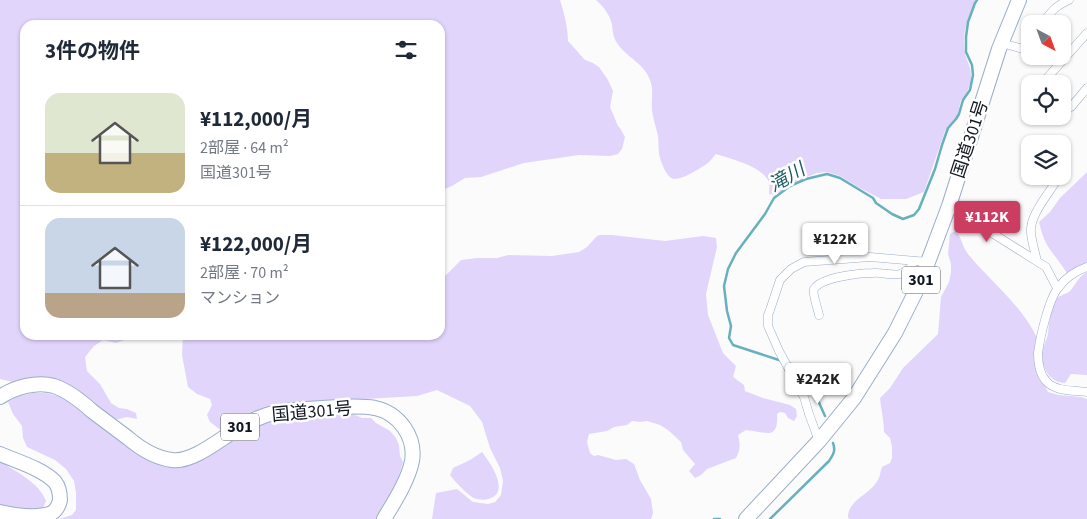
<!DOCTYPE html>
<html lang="ja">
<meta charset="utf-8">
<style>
:root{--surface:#fff;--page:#f6f6f7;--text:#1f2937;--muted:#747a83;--line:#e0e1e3;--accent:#cc3d62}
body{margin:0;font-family:"Source Sans 3","Noto Sans JP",sans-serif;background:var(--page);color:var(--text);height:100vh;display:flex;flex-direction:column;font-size:19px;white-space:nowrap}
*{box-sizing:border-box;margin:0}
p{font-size:16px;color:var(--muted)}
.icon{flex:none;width:28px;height:28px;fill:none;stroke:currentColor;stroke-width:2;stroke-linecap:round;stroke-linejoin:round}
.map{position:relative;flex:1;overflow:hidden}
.details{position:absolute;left:20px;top:20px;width:425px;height:320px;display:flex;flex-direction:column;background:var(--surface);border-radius:15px;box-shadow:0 1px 4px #0004}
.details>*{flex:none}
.needle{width:32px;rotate:139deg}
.buttons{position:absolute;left:1021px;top:15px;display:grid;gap:10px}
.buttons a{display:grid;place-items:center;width:50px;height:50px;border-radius:10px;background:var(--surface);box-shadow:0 1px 4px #0004;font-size:25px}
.price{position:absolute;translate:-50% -42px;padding:0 11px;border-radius:5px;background:#fff;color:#222;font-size:16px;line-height:32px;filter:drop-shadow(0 1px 2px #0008)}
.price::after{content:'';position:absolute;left:50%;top:30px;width:15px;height:11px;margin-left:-8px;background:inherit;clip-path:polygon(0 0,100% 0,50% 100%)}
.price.on{background:var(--accent);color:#fff}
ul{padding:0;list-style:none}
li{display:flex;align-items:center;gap:15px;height:125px;padding:0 25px}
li+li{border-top:1px solid var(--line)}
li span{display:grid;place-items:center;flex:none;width:140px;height:100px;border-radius:15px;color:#555}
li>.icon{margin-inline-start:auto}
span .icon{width:60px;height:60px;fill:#fffc;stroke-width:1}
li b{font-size:21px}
h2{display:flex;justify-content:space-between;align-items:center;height:60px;padding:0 25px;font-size:21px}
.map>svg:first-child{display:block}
.green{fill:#e2d5fc}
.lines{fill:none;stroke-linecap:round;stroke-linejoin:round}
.stream{stroke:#67b1bd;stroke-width:2.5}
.minor-casing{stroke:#9aaec7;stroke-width:9}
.trunk-casing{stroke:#9aaec7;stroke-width:16}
.minor{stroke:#fff;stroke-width:8}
.trunk{stroke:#fff;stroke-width:14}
.labels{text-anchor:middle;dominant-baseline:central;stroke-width:5;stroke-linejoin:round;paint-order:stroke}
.shield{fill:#fff;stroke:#585d63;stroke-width:1}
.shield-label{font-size:16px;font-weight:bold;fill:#101720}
.street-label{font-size:18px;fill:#101720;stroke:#fff}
.water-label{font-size:19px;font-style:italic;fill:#1c5b64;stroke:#fff}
</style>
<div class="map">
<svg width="1087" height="519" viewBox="0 0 1087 519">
<rect width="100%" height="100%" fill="#fbfbfb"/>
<path class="green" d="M 0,0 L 560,0 C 564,13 568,28 568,41 L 585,60 L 593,63 L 599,67 L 608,80 L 613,91 L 610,107 L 618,126 L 620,128 L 625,137 L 622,149 L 618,154 L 610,156 L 579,155 L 524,163 L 481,177 L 465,178 L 452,186 L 440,191 L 440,25 L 25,25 L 25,335 L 132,335 L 130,338 L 116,343 L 103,340 L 94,346 L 85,357 L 87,371 L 100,384 L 111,403 L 119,408 L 127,409 L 136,413 L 137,419 L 127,417 L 115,420 L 66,384 L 17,383 L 0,379 Z
M 596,0 L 975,0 C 968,18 960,37 966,57 C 968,63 971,68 971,76 C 971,81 969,89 966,94 C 964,97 963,97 961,100 C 959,107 959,113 955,119 C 952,123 948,125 945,131 L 924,192 L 906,199 L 881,199 L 858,187 L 840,176 L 827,172 L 817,173 L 809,176 L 788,186 L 775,195 L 769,194 C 769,191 770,186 769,182 C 762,166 731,159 716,154 C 714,156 711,160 709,162 C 703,167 678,183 671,178 C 666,174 662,165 660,158 C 658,151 659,143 658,136 C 656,127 653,119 652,110 C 651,99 654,91 650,80 C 644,63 626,57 617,43 C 613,37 613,32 612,25 C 610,15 604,7 596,0 Z
M 1087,172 L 1087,265 L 1068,275 C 1062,264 1053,255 1047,245 C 1043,238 1041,230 1039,222 L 1050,212 L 1060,198 Z
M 955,231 C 962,236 962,247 968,254 C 991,282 1023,306 1038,340 C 1041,349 1038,361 1039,371 C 1040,378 1045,385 1048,392 L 1059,395 L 1081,397 L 1087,399 L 1087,519 L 850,519 L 848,518 C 847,501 868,495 876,483 C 880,478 880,473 882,467 L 890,463 L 892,458 L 892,447 L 890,438 L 884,432 C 884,421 881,409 880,398 L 890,388 L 903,368 L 938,334 L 941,297 L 949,282 L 951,272 L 951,264 L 948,254 L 950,234 Z
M 600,235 L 612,235 L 665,241 L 703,236 L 716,238 L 717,247 L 706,294 L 708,315 L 723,353 L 736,366 L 733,377 L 744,385 L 745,391 L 763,398 L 790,405 L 796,409 L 797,416 L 794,421 L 788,418 L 785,413 L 780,412 L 777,414 C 779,441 765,432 746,430 L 738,435 C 740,444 741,449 736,458 L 707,469 L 701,475 L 695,478 L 689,471 L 695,464 L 683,450 L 681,442 L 668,430 L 660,425 L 647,421 L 640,422 L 632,421 L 627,425 L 614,427 L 607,431 L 589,434 L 587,442 L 590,453 L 594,456 L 598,455 L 616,460 L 626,459 L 634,464 L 640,480 L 651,499 L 653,513 L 651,519 L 432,519 L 436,493 L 457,489 L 473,502 L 488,504 L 495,502 L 501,495 L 503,481 L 500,468 L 490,448 L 482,422 L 470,406 L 437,390 L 417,396 L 314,402 L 222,431 L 210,422 L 207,415 L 212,405 L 210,399 L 197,394 L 188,387 L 182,355 L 183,335 L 440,335 L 440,277 L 446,275 L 461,260 L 477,258 L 497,258 L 508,255 L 552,256 L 579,252 L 587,247 L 597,236 Z
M 1087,272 L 1087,375 L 1071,374 L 1065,383 C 1048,383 1039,363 1043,349 C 1044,344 1047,339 1048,334 C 1049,323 1050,310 1056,300 C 1059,295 1064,295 1069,292 C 1076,285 1076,279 1087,272 Z
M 33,393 L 46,393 L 62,397 L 149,460 C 164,466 172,471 187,465 L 252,426 L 281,417 L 346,411 L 362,418 L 371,418 L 376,423 L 390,431 L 396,438 L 399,445 L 400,456 L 403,462 C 398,483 388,501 376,519 L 59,519 L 72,515 L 76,510 L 76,493 L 74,481 L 66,469 L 55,460 L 27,447 L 23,438 L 22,426 L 13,414 L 8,402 L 16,397 Z
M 482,452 C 489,461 510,490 491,498 C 485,501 477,500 472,497 C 464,491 456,483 450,475 L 453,468 L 470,460 Z
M 0,461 C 16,472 39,482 46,501 L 42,510 L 37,513 L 0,507 Z"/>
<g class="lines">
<path class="stream" d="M 782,361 L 733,345 L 729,338 L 731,326 L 727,311 L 724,286 L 728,269 L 736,253 L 765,214 L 774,198 L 790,186 L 806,179 L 827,174 L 840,178 L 873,198 L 876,203 L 892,214 L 903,219 L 914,215 L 919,209 L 935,169 L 942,145 L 948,128 L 956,119 L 959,114 L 963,100 L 970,90 L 973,75 L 972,65 L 966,52 L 966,37 L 968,22 L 975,3 L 977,0
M 787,363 L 798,366 L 804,369 L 825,416
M 714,519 L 720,519
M 770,519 L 829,461 C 833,455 836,451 833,443"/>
<defs>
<path id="minor" d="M 1042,24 C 1052,11 1054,7 1069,0
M 1002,43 L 1023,49 L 1030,41
M 1045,84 L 1047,78 L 1087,33
M 1062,105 L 1066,108 L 1071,107 L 1087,88
M 949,206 L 1046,267 L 1057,288
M 1037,261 C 1035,252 1032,243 1031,233 C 1029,214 1051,192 1059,176
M 1087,267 C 1076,271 1066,277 1059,287 C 1049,297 1040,338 1038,353 C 1038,362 1040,375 1047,382 C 1057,392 1074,390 1087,392
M 819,315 C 818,309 812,294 814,289 C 821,277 861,273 873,273 C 881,272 893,276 900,274 C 908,271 911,268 914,261
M 819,441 L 809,414 L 804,397 L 779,351 L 768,326 L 768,315 L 770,310 L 780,280 L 791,269 L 804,262 L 870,257 L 928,262"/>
<path id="trunk" d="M 0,397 C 15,387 37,381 54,386 C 69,391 81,401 92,411 C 104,420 116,429 128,438 C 141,449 155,458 172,460 C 193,463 221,438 239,428 C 250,421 264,415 277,412 C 292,409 307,409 322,408 C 340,407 358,405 375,408 C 399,413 416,437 412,461 C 408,481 394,502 384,519
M 0,454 C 16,461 43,469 55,482 C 59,487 60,494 60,500 C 59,505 56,510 52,513 C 36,519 17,516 0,512
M 746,519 L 819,441 L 854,398 L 895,333 L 917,289 L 928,262 L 949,206 L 999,49 L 1019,0"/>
</defs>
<use href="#minor" class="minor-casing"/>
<use href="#trunk" class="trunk-casing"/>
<use href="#minor" class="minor"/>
<use href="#trunk" class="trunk"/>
</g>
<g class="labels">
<g class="shield">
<rect x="902" y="266.5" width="38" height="27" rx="4"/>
<rect x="221" y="413.5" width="38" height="27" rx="4"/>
</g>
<g class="shield-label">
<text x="921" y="280">301</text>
<text x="240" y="427">301</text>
</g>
<g class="street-label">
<text transform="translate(970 139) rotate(-72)">国道301号</text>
<text transform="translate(312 412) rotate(-5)">国道301号</text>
</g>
<g class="water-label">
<text transform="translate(787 178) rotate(-30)">滝川</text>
</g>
</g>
</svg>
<div class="buttons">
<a><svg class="needle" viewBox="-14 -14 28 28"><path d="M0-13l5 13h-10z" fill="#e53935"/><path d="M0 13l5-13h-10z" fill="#747a83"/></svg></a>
<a><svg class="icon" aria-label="locate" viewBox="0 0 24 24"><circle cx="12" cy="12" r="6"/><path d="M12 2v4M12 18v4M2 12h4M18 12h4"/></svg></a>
<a><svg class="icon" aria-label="layers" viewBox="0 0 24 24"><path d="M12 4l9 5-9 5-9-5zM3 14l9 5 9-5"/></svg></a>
</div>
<b class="price on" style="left:987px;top:243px">¥112K</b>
<b class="price" style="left:835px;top:265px">¥122K</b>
<b class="price" style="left:818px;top:405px">¥242K</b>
<section class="details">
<h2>3件の物件<svg class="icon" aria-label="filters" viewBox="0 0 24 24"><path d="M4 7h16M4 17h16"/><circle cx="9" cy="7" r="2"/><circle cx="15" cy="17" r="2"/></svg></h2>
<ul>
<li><span style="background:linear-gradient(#dfe7d0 60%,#c2b280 0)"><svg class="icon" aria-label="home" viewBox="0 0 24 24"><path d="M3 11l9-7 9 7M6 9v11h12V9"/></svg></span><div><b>¥112,000/月</b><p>2部屋 · 64 m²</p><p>国道301号</p></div></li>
<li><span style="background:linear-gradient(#c9d6e8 75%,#b9a48a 0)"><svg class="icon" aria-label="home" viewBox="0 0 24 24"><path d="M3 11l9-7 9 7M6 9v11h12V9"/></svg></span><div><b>¥122,000/月</b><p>2部屋 · 70 m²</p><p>マンション</p></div></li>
</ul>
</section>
</div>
